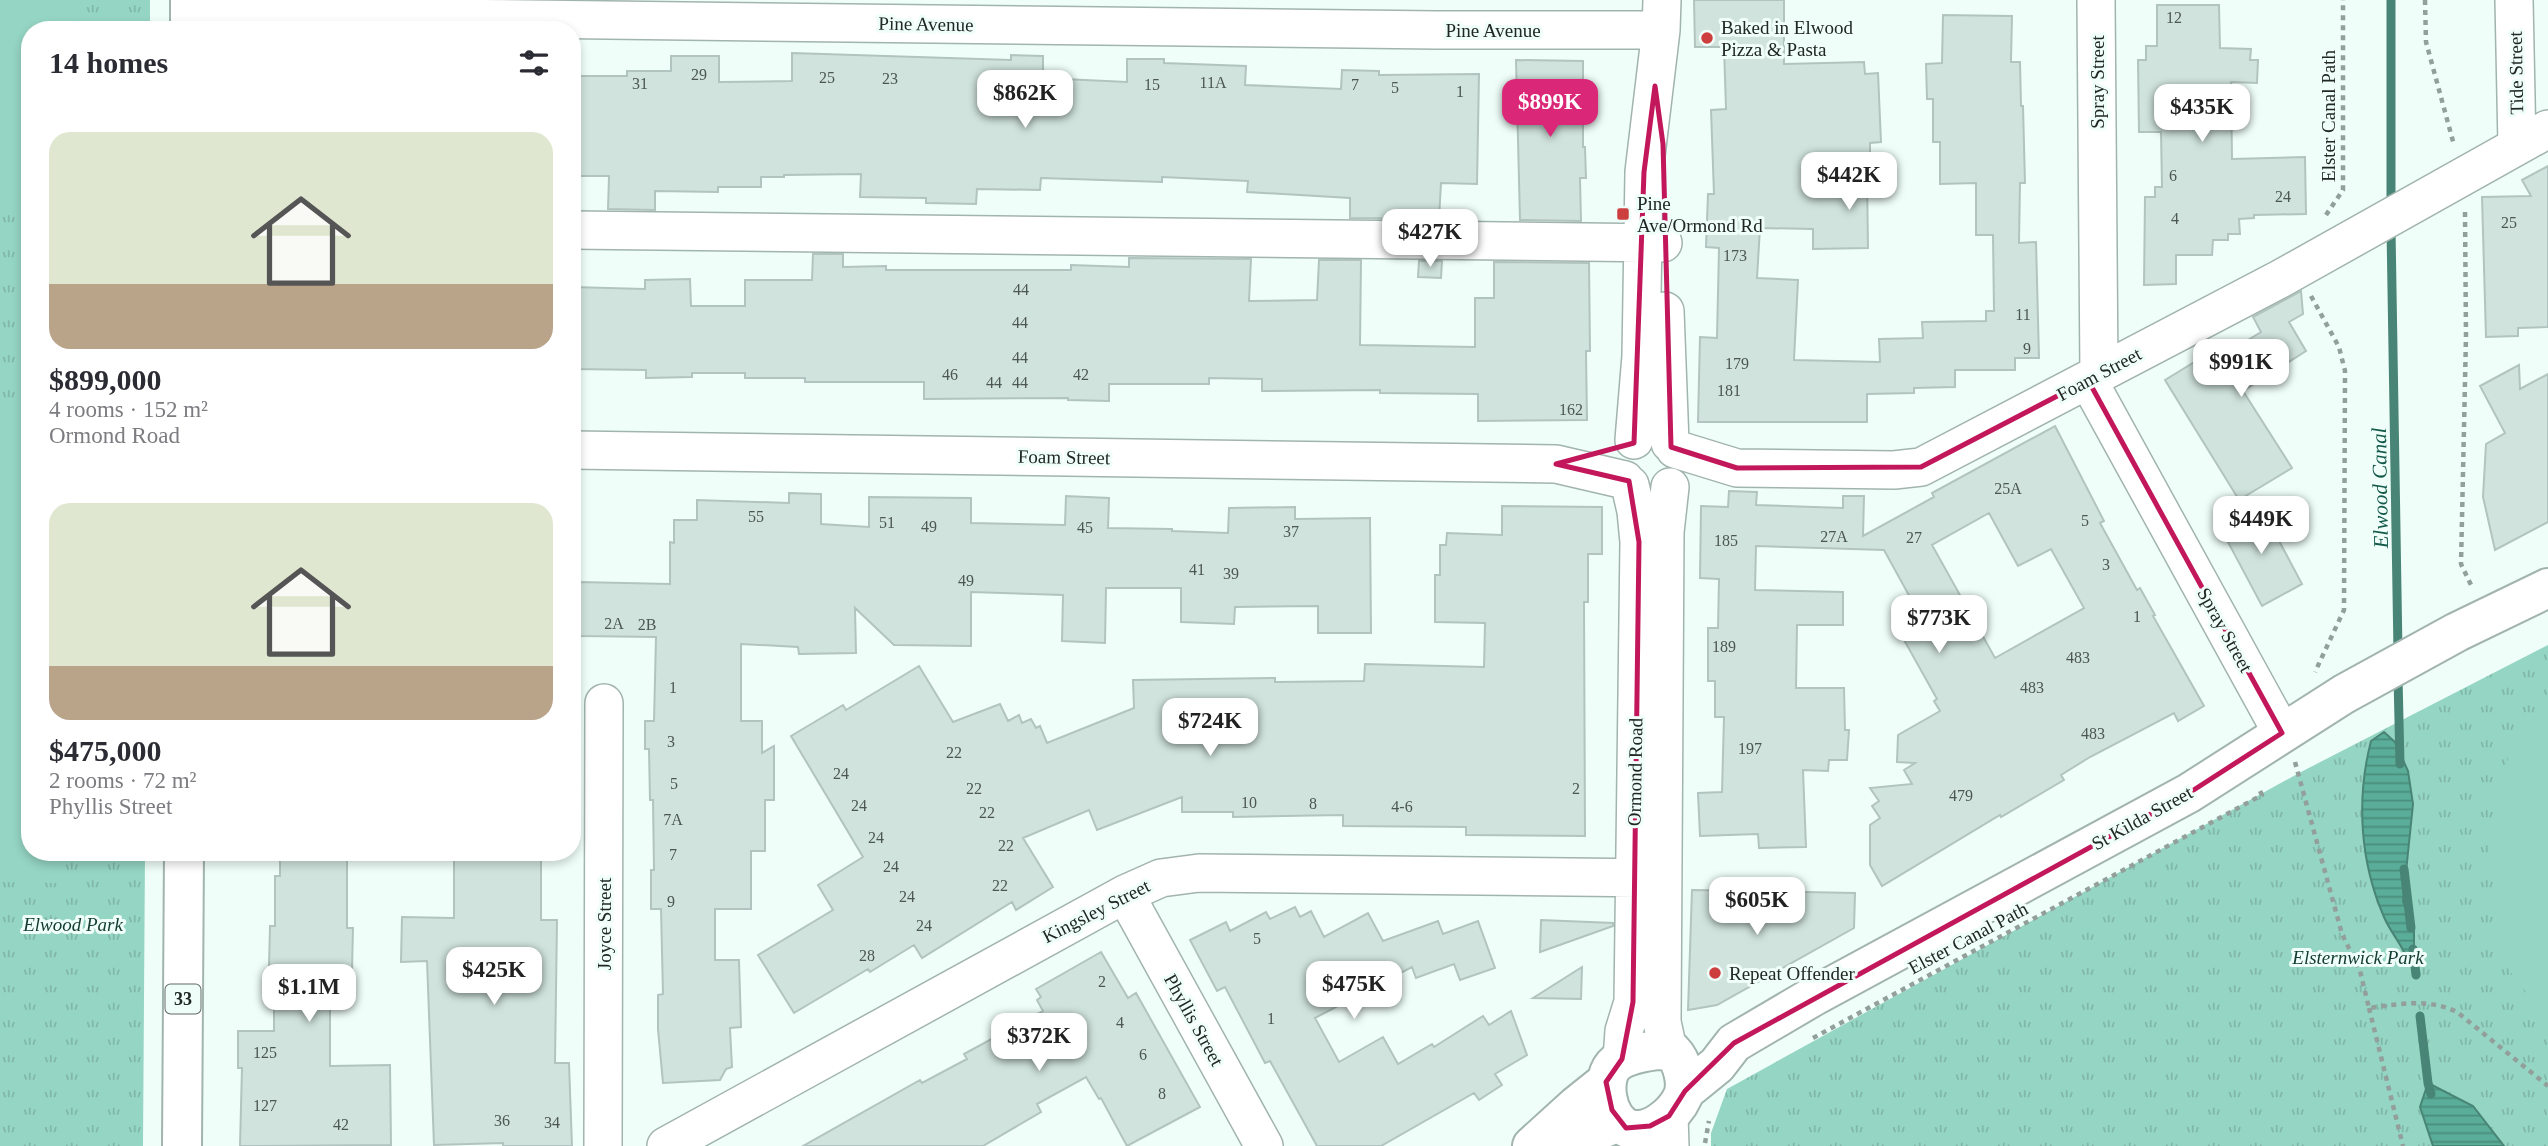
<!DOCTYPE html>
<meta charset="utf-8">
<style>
:root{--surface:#fff;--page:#f2f2f3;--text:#2b2b33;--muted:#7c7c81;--accent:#db2777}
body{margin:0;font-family:Georgia,serif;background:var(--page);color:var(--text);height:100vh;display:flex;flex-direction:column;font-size:26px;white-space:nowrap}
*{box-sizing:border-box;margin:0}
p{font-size:23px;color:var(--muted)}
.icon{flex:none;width:38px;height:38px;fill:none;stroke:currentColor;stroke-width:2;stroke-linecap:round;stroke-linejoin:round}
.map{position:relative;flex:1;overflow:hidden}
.panel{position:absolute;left:21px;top:21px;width:560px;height:840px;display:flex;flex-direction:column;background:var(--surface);border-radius:28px;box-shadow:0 4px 10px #0003}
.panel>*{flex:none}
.price{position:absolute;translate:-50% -60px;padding:0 16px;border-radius:14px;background:#fff;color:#222;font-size:23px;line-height:46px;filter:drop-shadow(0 2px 4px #0008)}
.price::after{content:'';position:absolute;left:50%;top:42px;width:21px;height:16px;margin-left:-10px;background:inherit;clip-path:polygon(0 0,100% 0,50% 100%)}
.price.selected{background:var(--accent);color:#fff}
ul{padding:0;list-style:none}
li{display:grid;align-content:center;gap:14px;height:371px;padding:0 28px}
li span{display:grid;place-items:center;height:217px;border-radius:21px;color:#555}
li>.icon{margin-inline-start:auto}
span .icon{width:126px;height:126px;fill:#fffc;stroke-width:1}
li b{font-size:30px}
h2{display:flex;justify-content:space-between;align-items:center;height:84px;padding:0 28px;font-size:30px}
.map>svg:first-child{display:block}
.park{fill:url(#park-tufts)}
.pitch{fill:#95d5c3}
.water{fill:url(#water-rules);stroke:#498576;stroke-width:2}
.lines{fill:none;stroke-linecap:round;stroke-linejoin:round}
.stream{stroke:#498576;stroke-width:9}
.building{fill:#d0e3dd;stroke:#b2c4bf;stroke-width:2;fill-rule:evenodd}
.minor-casing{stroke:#a2b4ae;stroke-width:40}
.major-casing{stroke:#a2b4ae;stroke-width:42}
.path{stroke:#939f9b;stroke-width:4.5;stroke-dasharray:5 5;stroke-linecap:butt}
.minor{stroke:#fff;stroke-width:37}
.major{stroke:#fff;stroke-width:38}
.marked{fill:none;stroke:#c2185b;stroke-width:5;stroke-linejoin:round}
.poi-dot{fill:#cd3e3f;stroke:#effef9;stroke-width:2.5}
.labels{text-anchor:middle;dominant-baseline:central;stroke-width:6;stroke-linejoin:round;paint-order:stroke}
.number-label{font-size:16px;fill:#4c5653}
.shield{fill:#effef9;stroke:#5e6865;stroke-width:2}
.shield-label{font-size:18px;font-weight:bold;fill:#202725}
.street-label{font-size:19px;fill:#202725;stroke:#effef9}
.poi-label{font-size:19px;fill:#202725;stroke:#effef9;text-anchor:start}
.park-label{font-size:19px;font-style:italic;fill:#133b31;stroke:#effef9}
.water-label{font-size:21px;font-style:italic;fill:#13594a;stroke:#effef9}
</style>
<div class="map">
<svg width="2548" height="1146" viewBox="0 0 2548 1146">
<defs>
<pattern id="park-tufts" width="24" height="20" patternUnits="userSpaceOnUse" patternTransform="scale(1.75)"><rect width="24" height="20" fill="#95d5c3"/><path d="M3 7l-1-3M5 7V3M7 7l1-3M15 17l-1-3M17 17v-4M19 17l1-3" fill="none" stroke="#80b7a7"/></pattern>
<pattern id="water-rules" width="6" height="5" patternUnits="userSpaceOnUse" patternTransform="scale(1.75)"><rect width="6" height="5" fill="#5aad98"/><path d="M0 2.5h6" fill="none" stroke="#4a8d7c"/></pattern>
</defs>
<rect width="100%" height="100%" fill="#effef9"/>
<path class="park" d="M 0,0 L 150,0 L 150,30 L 30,30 L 30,852 L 145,852 L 143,1146 L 0,1146 Z
M 2548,645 L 2548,1146 L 1711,1146 L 1711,1133 L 1727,1089 L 2299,773 Z"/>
<path class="pitch" d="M 0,0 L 74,0 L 76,30 L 30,30 L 30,184 L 0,221 Z
M 30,420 L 30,852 L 59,852 L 61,883 L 0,882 L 0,421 Z
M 2548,697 L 2548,1021 L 2505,965 L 2488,841 L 2510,749 Z"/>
<path class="water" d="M 2384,732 L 2395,742 L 2408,771 L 2413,804 L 2403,901 L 2414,928 L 2414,959 L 2409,964 C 2404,946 2391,934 2384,917 C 2360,862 2356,799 2371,741 Z
M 2428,1083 L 2473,1106 L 2504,1146 L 2433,1146 L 2420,1107 Z"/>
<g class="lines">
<path class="stream" d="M 2391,208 L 2391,0
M 2391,229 L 2398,652
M 2398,677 L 2400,764
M 2404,869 L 2411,928
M 2413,949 L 2416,975
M 2420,1016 L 2428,1083 L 2431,1094"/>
</g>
<path class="building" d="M 1694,0 L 1784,0 L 1784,64 L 1864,62 L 1865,74 L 1878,73 L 1881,142 L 1870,143 L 1870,177 L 1867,177 L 1868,248 L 1813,249 L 1813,229 L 1760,228 L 1757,278 L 1798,280 L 1794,360 L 1880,362 L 1879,339 L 1923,338 L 1922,322 L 1986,321 L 1986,311 L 1994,311 L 1993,235 L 1976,235 L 1976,183 L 1940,184 L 1940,142 L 1933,142 L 1933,99 L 1927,99 L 1926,64 L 1942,63 L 1943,15 L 2012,16 L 2011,62 L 2020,62 L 2021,106 L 2023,106 L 2025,183 L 2020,183 L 2019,243 L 2036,242 L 2039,358 L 2015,358 L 2015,370 L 1955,370 L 1955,387 L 1914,388 L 1914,393 L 1867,394 L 1867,422 L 1698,422 L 1700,337 L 1717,338 L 1719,248 L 1706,247 L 1708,194 L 1714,194 L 1711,110 L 1726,109 L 1724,47 L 1695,47 Z
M 2157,5 L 2219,5 L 2220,48 L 2251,49 L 2250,60 L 2258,60 L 2257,83 L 2231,82 L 2232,159 L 2305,157 L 2306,214 L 2254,215 L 2254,218 L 2239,219 L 2240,234 L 2228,234 L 2228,240 L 2213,240 L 2212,255 L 2176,255 L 2176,284 L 2144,285 L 2145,197 L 2155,197 L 2155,187 L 2162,187 L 2161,132 L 2139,132 L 2138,60 L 2146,60 L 2146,46 L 2157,46 Z
M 792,53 L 1011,60 L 1011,55 L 1043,56 L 1043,78 L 1127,82 L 1127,59 L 1164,59 L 1164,63 L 1246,66 L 1245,85 L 1341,89 L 1342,70 L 1379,71 L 1379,75 L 1479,74 L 1477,184 L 1441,183 L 1439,219 L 1350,218 L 1350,198 L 1247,192 L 1248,181 L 1162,177 L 1162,182 L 1041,178 L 1040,190 L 977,189 L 976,204 L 926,203 L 926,198 L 860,197 L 861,174 L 784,175 L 784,177 L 761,177 L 761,187 L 718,187 L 718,192 L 655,191 L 655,210 L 608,209 L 609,176 L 572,176 L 572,76 L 627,76 L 627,71 L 671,71 L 671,56 L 719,56 L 719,82 L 792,81 Z
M 1516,60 L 1583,61 L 1583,147 L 1585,147 L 1586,178 L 1580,178 L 1581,221 L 1520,220 Z
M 2548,166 L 2548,327 L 2518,328 L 2518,336 L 2486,337 L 2482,197 L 2531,196 L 2522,180 Z
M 813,254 L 843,254 L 843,267 L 886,266 L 886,270 L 1071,270 L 1071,265 L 1129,267 L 1129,258 L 1251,259 L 1249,301 L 1317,300 L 1319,260 L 1361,260 L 1360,345 L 1475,347 L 1475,298 L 1494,298 L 1494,262 L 1589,263 L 1590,351 L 1586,351 L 1587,420 L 1478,421 L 1478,394 L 1380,393 L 1380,390 L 1262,391 L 1262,379 L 1209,378 L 1209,384 L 1109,384 L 1109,401 L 1068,400 L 1068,398 L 924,399 L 924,382 L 805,382 L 805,378 L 745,378 L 745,373 L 692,373 L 692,377 L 646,378 L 646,370 L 572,369 L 572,287 L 645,289 L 645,280 L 690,279 L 691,306 L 745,306 L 745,280 L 812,280 Z
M 1419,261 L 1442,261 L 1441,278 L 1418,277 Z
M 2301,291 L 2303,314 L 2289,322 L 2306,351 L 2243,391 L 2292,468 L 2239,500 L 2165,380 L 2209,353 L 2214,361 L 2261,332 L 2253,317 Z
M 2519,365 L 2520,389 L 2548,374 L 2548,522 L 2495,550 L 2483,497 L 2486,444 L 2505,433 L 2480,386 Z
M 2055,426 L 2104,521 L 2100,523 L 2137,590 L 2140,588 L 2155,615 L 2153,616 L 2204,706 L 2178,721 L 2174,713 L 2090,757 L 2061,775 L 2064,780 L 2001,817 L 2000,815 L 1882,886 L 1870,865 L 1870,825 L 1880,818 L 1872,806 L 1879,801 L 1870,788 L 1912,784 L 1904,770 L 1915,763 L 1897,762 L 1898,735 L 1940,711 L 1934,701 L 1937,699 L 1899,631 L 1922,619 L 1884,550 L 1756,546 L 1755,590 L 1843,592 L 1843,625 L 1797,625 L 1796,688 L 1844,688 L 1845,730 L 1849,730 L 1847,760 L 1829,760 L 1828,771 L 1803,770 L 1806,847 L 1759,848 L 1758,834 L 1700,836 L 1698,793 L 1722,792 L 1724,717 L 1715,717 L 1715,681 L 1708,681 L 1708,628 L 1718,628 L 1719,579 L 1700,578 L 1701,506 L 1728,507 L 1729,491 L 1757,492 L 1756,505 L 1843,508 L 1843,496 L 1864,496 L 1863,536 L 1934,497 L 1932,493 ZM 1989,513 L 2018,566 L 2051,549 L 2084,608 L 1995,658 L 1932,545 Z
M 789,493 L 821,494 L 821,524 L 869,527 L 869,497 L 971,498 L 971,523 L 1065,525 L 1066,496 L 1109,498 L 1108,528 L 1172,529 L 1172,531 L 1228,533 L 1229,508 L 1295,507 L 1295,519 L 1370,518 L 1371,633 L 1318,633 L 1318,606 L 1235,607 L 1234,624 L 1181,622 L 1181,588 L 1106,588 L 1105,643 L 1062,641 L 1063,595 L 971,592 L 971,646 L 894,645 L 855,608 L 856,653 L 799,654 L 798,647 L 741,644 L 741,721 L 762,721 L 762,753 L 774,746 L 774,800 L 765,800 L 765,851 L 751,851 L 751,909 L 715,909 L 715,960 L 739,960 L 741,1027 L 730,1028 L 732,1067 L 726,1069 L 720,1080 L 663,1083 L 658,1029 L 658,995 L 663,994 L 661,909 L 651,909 L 651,870 L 654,870 L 653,800 L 650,800 L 649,749 L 645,749 L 645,721 L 654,721 L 656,637 L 580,636 L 580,582 L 670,584 L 670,542 L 674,543 L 674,520 L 697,520 L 697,500 L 789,503 Z
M 1502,506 L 1602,507 L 1602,554 L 1588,554 L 1588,602 L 1584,602 L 1585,836 L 1466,835 L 1466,827 L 1343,826 L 1343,815 L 1233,817 L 1233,812 L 1182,812 L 1182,797 L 1097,830 L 1089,810 L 1023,838 L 1053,887 L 1016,910 L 1012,902 L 922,958 L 914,945 L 870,972 L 868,969 L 794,1013 L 758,955 L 833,910 L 818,885 L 863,857 L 791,736 L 843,705 L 846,710 L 919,666 L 953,722 L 1000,704 L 1008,721 L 1019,715 L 1022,723 L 1031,719 L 1036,728 L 1040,726 L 1047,743 L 1134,708 L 1133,680 L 1275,678 L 1275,682 L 1364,681 L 1365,664 L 1484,667 L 1485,623 L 1435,622 L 1435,575 L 1440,575 L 1440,545 L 1446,545 L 1447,533 L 1502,535 Z
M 2261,507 L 2302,584 L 2262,606 L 2221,529 Z
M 280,852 L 347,852 L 347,928 L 353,928 L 352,970 L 338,970 L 338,1005 L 330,1005 L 330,1066 L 390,1065 L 391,1145 L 240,1146 L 242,1068 L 238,1068 L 238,1031 L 274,1031 L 274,968 L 269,968 L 270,926 L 275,926 L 275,876 L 280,876 Z
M 454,852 L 541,852 L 541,920 L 557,920 L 555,1063 L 569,1063 L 572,1146 L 503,1146 L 503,1143 L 434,1145 L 427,961 L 401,962 L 402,917 L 454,918 Z
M 1692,890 L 1855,893 L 1854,928 L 1717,1005 L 1688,1010 Z
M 1295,907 L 1300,917 L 1311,911 L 1324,937 L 1368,913 L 1383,941 L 1438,921 L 1443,934 L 1478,921 L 1495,968 L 1460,980 L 1454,964 L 1416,978 L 1412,967 L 1315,1018 L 1339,1062 L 1383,1037 L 1398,1064 L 1432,1044 L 1434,1047 L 1483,1016 L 1489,1025 L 1511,1011 L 1527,1055 L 1495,1074 L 1502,1085 L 1479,1100 L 1474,1093 L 1381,1146 L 1317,1146 L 1270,1061 L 1265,1063 L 1225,987 L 1217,991 L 1190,940 L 1226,922 L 1230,931 L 1266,912 L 1270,919 Z
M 1541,920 L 1613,923 L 1613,926 L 1540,952 Z
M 1101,952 L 1128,998 L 1136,993 L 1200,1107 L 1127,1146 L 1101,1098 L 1099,1099 L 1086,1077 L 1037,1104 L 1041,1112 L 983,1146 L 803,1146 L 920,1080 L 922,1083 L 967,1059 L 964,1054 L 1043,1011 L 1037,1000 L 1041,997 L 1036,989 Z
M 1582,967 L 1581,999 L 1533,998 Z"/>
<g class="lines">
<defs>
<path id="minor" d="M 2096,0 L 2099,374
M 2514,0 L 2517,146
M 190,15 L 1437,30 L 1661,30
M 572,230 L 1663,243
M 1665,311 L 1670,443
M 2088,380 L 2282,733
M 1634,440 L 1641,356 L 1644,172 L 1661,30 L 1662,0
M 1675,449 L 1737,468 L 1894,470 L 1921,467 L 2280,279 L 2548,129
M 572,450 L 1556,464 L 1625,480
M 1125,894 L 1264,1146
M 1668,1050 L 1662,1022 L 1665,532 L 1670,487
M 1622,1059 L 1624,1031 L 1633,1002 L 1639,542 L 1636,511 L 1630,485
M 1669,1116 L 1670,1146
M 603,1146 L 604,703
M 666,1146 L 1125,894 L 1161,878 L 1199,873 L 1661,878"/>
<path id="major" d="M 190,30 L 190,0
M 1657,1050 L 1672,1051 C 1682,1061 1688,1082 1683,1096 C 1675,1114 1649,1137 1627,1128 C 1606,1119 1599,1077 1616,1063 C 1627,1054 1644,1052 1657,1050 Z
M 1685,1091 L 1717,1065 L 1734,1043 L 1814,996 L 2189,793 L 2344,694 L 2457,632 L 2548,588
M 182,1146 L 184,852
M 1532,1146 L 1576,1106 L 1606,1082
M 1544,1146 L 1587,1135 L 1619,1122"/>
</defs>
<use href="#minor" class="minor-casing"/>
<use href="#major" class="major-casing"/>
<path class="path" d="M 2425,0 L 2426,42 L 2454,145
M 2465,212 L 2466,336 L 2461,564 L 2473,589
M 2326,215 L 2343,190 L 2343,0
M 2311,296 L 2339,347 L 2345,371 L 2344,610 L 2315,672
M 2295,762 L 2342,934 L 2360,971 L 2369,1008 C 2399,1004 2429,998 2457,1012 L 2548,1086
M 2369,1008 L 2403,1146
M 1813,1038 L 2262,795 L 2258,787
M 1705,1143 L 1709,1121"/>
<use href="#minor" class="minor"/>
<use href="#major" class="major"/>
</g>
<path class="marked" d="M 1655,86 L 1663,144 L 1671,447 L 1737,468 L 1921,467 L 2088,380 L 2282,733 L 2189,793 L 1734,1043 L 1685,1091 L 1669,1116 L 1650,1126 L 1626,1128 L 1612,1110 L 1606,1082 L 1622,1059 L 1633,1002 L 1639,542 L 1629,481 L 1556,464 L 1634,443 L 1644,172 Z"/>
<g class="poi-dot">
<circle cx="1707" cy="38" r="7"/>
<rect x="1616" y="207" width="14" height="14" rx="3.5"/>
<circle cx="1715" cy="973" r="7"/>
</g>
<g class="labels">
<g class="number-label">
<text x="2174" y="17">12</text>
<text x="699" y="74">29</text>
<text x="827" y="77">25</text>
<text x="890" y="78">23</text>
<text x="1213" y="82">11A</text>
<text x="640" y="83">31</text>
<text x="1152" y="84">15</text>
<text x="1355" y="84">7</text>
<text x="1395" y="87">5</text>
<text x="1460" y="91">1</text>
<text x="2173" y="175">6</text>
<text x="2283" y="196">24</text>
<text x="2175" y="218">4</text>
<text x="2509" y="222">25</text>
<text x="1735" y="255">173</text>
<text x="1021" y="289">44</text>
<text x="2023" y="314">11</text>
<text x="1020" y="322">44</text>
<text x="2027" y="348">9</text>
<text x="1020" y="357">44</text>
<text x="1737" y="363">179</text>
<text x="950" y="374">46</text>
<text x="1081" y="374">42</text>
<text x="994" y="382">44</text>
<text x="1020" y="382">44</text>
<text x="1729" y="390">181</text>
<text x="1571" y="409">162</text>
<text x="2008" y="488">25A</text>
<text x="756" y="516">55</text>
<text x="2085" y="520">5</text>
<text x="887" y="522">51</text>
<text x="929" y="526">49</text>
<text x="1085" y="527">45</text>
<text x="1291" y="531">37</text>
<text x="1834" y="536">27A</text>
<text x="1914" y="537">27</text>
<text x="1726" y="540">185</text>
<text x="2106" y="564">3</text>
<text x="1197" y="569">41</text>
<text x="1231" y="573">39</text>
<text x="966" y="580">49</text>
<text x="2137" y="616">1</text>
<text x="614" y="623">2A</text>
<text x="647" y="624">2B</text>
<text x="1724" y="646">189</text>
<text x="2078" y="657">483</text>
<text x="673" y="687">1</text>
<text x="2032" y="687">483</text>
<text x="2093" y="733">483</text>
<text x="671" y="741">3</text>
<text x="1750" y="748">197</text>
<text x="954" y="752">22</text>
<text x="841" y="773">24</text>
<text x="674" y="783">5</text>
<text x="974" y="788">22</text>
<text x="1576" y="788">2</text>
<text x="1961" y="795">479</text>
<text x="1249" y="802">10</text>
<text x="1313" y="803">8</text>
<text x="859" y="805">24</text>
<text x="1402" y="806">4-6</text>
<text x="987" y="812">22</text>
<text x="673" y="819">7A</text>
<text x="876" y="837">24</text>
<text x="1006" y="845">22</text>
<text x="673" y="854">7</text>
<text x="891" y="866">24</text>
<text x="1000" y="885">22</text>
<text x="907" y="896">24</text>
<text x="671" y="901">9</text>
<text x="924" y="925">24</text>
<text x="1257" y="938">5</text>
<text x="867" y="955">28</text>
<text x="1102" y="981">2</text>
<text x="1271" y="1018">1</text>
<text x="1120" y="1022">4</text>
<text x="265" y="1052">125</text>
<text x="1143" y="1054">6</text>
<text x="1162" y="1093">8</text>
<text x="265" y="1105">127</text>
<text x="502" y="1120">36</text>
<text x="552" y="1122">34</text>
<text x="341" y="1124">42</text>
</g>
<rect class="shield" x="165.5" y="984.5" width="35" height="29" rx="5"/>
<g class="shield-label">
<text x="183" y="999">33</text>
</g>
<g class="street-label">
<text transform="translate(926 24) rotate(1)">Pine Avenue</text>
<text x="1493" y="30">Pine Avenue</text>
<text transform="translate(2516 73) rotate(-91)">Tide Street</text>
<text transform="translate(2097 82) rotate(-90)">Spray Street</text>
<text transform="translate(2328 116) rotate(-90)">Elster Canal Path</text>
<text transform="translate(2099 374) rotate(-28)">Foam Street</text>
<text transform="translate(1064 457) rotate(1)">Foam Street</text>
<text transform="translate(2225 630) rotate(61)">Spray Street</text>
<text transform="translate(1635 772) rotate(-89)">Ormond Road</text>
<text transform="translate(2142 818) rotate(-29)">St Kilda Street</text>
<text transform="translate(1096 911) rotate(-27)">Kingsley Street</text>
<text transform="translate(604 924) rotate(-90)">Joyce Street</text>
<text transform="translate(1968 938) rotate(-28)">Elster Canal Path</text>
<text transform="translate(1194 1020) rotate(61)">Phyllis Street</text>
</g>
<g class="poi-label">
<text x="1721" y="27">Baked in Elwood<tspan x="1721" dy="22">Pizza &amp; Pasta</tspan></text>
<text x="1637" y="203">Pine<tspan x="1637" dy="22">Ave/Ormond Rd</tspan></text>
<text x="1729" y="973">Repeat Offender</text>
</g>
<g class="park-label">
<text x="73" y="924">Elwood Park</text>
<text x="2358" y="957">Elsternwick Park</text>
</g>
<g class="water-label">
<text transform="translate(2380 488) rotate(-91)">Elwood Canal</text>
</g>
</g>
</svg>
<b class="price" style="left:1025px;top:130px">$862K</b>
<b class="price selected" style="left:1550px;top:139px">$899K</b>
<b class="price" style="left:2202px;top:144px">$435K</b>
<b class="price" style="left:1849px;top:212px">$442K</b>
<b class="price" style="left:1430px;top:269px">$427K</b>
<b class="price" style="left:2241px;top:399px">$991K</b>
<b class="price" style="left:2261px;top:556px">$449K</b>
<b class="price" style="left:1939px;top:655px">$773K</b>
<b class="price" style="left:1210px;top:758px">$724K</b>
<b class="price" style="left:1757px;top:937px">$605K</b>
<b class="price" style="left:494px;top:1007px">$425K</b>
<b class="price" style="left:1354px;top:1021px">$475K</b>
<b class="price" style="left:309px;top:1024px">$1.1M</b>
<b class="price" style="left:1039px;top:1073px">$372K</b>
<section class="panel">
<h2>14 homes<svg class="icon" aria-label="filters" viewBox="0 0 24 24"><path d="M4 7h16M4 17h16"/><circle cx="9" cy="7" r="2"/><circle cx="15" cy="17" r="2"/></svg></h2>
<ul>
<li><span style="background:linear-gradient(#dfe7d0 70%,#b9a48a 0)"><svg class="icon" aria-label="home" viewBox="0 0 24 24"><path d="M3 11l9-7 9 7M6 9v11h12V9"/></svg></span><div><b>$899,000</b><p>4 rooms · 152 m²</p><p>Ormond Road</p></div></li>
<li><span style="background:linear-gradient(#dfe7d0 75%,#b9a48a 0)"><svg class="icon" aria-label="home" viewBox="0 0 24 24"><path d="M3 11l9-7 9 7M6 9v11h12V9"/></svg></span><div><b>$475,000</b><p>2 rooms · 72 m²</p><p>Phyllis Street</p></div></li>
</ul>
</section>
</div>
